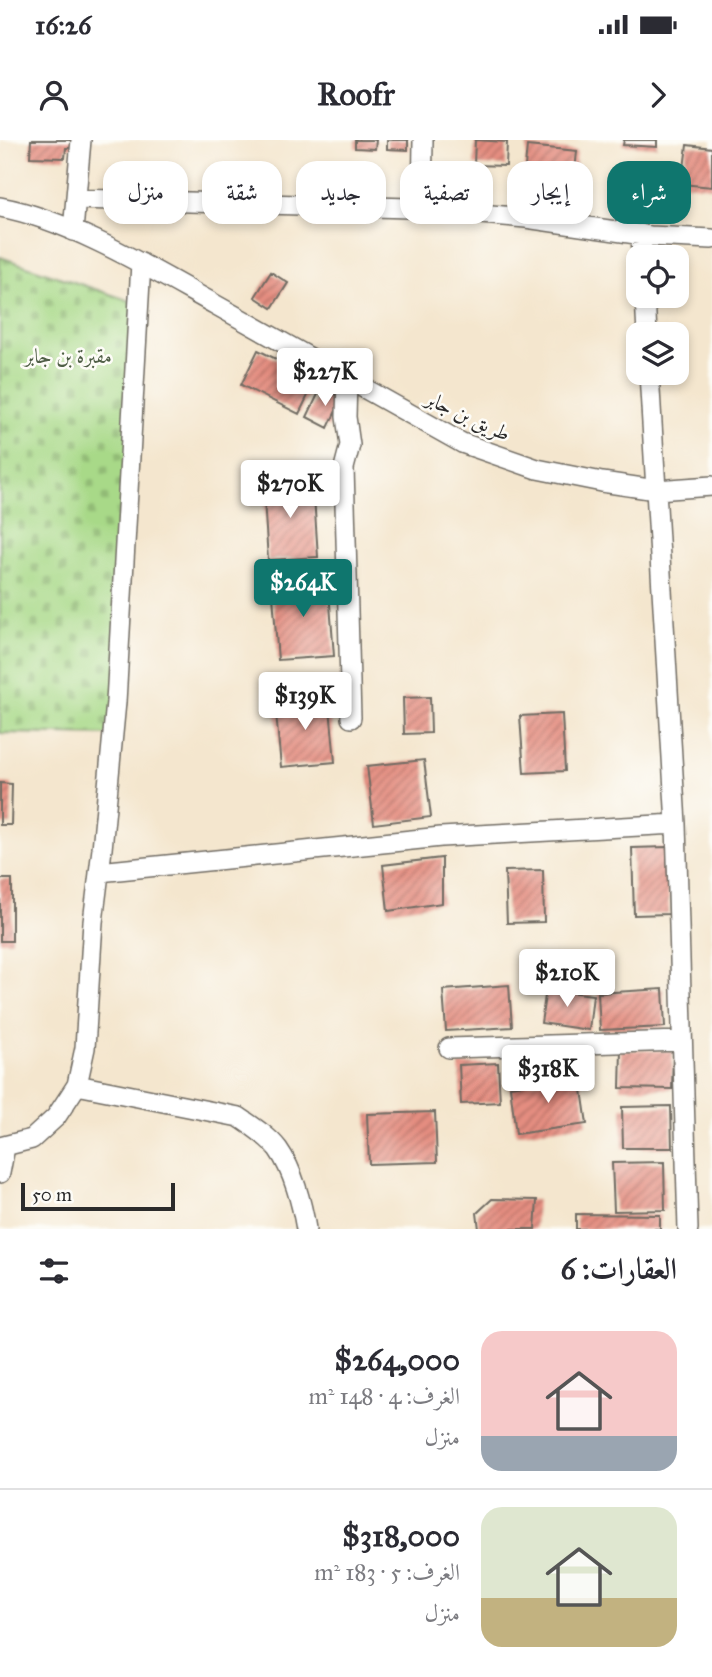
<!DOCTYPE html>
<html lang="ar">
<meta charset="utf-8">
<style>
:root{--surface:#fff;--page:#f2f2f3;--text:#2b2b33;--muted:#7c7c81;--line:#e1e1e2;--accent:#0f766e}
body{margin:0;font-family:"IM FELL Great Primer",Amiri,serif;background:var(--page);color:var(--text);direction:rtl;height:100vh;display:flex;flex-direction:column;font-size:26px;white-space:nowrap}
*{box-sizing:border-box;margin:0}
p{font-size:23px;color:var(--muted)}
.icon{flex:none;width:38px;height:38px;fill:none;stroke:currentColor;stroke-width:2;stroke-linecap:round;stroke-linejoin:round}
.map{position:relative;height:1089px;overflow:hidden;direction:ltr}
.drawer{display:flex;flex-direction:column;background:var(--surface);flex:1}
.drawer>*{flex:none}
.guide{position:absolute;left:21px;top:21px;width:670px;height:63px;direction:rtl;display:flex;gap:14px}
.controls{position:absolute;left:626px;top:105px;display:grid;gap:14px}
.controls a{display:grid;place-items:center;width:63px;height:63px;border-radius:14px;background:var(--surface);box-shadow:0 4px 10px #0003;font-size:35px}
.scale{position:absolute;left:21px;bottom:18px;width:154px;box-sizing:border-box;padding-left:7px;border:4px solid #2b2b2b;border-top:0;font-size:19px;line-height:24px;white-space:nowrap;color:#2b2b2b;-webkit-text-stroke:5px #fdfcf7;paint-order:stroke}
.price{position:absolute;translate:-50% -60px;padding:0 16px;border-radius:7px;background:#fff;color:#222;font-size:23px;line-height:46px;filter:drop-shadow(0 2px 4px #0008)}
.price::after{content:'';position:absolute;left:50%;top:42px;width:21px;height:16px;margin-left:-10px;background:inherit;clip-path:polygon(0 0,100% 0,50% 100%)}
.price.selected{background:var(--accent);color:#fff}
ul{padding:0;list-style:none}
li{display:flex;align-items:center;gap:21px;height:175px;padding:0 35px}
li+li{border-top:2px solid var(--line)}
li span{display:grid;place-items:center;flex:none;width:196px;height:140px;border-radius:21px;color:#555}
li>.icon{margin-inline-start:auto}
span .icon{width:84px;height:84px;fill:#fffc;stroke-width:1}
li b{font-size:30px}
h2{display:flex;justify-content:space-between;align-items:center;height:84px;padding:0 35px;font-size:30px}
.chip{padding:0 24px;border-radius:21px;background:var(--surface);box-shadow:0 4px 10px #0003;font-size:24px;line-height:63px}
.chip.selected{background:var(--accent);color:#fff}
.status{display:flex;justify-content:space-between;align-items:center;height:49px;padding:0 35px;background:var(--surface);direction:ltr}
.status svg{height:19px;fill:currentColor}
header{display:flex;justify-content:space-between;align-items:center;height:91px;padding:0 35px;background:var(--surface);font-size:32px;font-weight:700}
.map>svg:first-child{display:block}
.cemetery{fill:url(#cemetery-stones);stroke:#6a825a;stroke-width:2}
.building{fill:url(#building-hatch)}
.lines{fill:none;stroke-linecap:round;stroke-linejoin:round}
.minor-casing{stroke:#716c64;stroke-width:22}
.minor{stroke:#fff;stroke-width:19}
.labels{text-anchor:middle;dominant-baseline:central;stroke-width:5;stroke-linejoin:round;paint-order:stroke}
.park-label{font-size:21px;fill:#505f47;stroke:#fdfcf7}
.street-label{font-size:21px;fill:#2b2b2b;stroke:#fdfcf7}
</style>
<div class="status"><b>16:26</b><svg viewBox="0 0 49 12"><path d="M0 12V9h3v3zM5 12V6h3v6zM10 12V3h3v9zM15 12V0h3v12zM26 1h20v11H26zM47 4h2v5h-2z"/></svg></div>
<header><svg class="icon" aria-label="forward" viewBox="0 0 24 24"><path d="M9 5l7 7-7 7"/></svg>Roofr<svg class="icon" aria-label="person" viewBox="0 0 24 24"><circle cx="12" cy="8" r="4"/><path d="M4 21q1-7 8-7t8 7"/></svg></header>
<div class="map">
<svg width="712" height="1089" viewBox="0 0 712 1089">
<defs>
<pattern id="cemetery-stones" width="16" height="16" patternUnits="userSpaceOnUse" patternTransform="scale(1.75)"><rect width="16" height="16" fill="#a8d988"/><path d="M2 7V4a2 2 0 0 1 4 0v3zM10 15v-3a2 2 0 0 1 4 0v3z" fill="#91ba76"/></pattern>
<pattern id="building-hatch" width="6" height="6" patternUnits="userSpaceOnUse" patternTransform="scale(1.75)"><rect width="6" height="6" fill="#e48d80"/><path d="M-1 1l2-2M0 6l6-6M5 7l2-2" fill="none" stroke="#b97369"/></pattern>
</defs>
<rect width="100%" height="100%" fill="#fdfcf7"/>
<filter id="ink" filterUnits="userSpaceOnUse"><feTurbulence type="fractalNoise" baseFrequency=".0143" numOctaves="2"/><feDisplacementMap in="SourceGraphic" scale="14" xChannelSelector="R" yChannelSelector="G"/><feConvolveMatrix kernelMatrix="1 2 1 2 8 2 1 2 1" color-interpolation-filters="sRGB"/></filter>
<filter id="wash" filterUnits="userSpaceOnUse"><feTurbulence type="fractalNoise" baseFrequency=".00686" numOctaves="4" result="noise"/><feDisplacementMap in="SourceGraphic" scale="28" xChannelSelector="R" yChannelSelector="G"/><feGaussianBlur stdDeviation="1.57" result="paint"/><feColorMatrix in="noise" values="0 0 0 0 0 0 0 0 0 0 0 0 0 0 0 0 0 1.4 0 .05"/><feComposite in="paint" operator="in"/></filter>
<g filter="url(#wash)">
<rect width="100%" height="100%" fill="#f4e6ce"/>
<path class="cemetery" d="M 0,117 L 139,164 L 113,595 L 0,593 Z"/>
<g id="blocks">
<path class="building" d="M 31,0 L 76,0 L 76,8 L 66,8 L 65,18 L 30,17 Z
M 355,0 L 376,0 L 375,9 L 355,8 Z
M 387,0 L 408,0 L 408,10 L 387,9 Z
M 475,0 L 507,2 L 506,26 L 474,25 Z
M 624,0 L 657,0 L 657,7 L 623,5 Z
M 687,5 L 712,8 L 712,47 L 682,44 Z
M 527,6 L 577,11 L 572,63 L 522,58 Z
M 617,43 L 650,46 L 649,64 L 616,62 Z
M 271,132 L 288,143 L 272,168 L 255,157 Z
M 258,210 L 316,239 L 299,274 L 241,245 Z
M 321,248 L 342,258 L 328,288 L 307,277 Z
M 313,341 L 318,417 L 268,420 L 263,344 Z
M 328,438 L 334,516 L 278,520 L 272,443 Z
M 329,557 L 335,622 L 281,627 L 275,562 Z
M 430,557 L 431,593 L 404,594 L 403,558 Z
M 562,574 L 565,631 L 524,633 L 520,576 Z
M 424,620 L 431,677 L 374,684 L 367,626 Z
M 0,643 L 12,644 L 11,685 L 0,685 Z
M 667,707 L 669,774 L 634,775 L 632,708 Z
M 442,718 L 442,763 L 388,771 L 383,725 Z
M 543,730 L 544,782 L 507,783 L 505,731 Z
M 0,739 L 12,739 L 12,801 L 0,801 Z
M 509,845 L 512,887 L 446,891 L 443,850 Z
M 546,849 L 593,855 L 589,890 L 541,883 Z
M 663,849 L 665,887 L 600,890 L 598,853 Z
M 621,910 L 673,911 L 672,949 L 620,948 Z
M 498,923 L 500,962 L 461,964 L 459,925 Z
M 580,936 L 587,984 L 516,994 L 510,946 Z
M 671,966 L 672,1008 L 623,1008 L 622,967 Z
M 435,972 L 437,1022 L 369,1024 L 367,974 Z
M 664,1022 L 665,1070 L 614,1071 L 612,1023 Z
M 492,1059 L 537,1060 L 535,1089 L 479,1089 L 477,1073 Z
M 576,1074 L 660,1075 L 660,1089 L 576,1089 Z"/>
</g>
</g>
<g filter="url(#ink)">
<use href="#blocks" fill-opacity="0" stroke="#716c64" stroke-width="2"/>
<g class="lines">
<defs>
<path id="minor" d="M 76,59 L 410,68 L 526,78 L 650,96 L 712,99
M 0,67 C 71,80 153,130 216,165 C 298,211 380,257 462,303 L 537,329 L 602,342 L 656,350 L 712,346
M 422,69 L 423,0
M 73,91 L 81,0
M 641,94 L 642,117
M 645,156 L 647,194
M 649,233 L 676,684 L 688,1089
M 347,239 L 346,277 L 350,305 L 344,328 L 351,578
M 99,732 L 441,697 L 676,684
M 449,908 L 682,901
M 77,945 L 239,977 C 252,986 268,996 278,1009 C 293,1030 302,1064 306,1089
M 0,1007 L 32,999 L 56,977 L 77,945 L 85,908 L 93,782 L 102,709 L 116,562 L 141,123
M 0,1033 L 5,1007"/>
</defs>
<use href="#minor" class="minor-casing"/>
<use href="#minor" class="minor"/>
</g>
</g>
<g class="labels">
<g class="park-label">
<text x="68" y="216">مقبرة بن جابر</text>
</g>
<g class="street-label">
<text transform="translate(468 276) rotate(25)">طريق بن جابر</text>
</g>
</g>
</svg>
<div class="controls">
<a><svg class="icon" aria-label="locate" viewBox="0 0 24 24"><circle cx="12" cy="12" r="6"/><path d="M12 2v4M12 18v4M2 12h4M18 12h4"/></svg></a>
<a><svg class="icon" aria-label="layers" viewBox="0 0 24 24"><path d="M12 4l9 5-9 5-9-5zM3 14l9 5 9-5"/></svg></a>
</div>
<div class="scale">50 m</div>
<b class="price" style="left:325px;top:268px">$227K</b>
<b class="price" style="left:290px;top:380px">$270K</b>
<b class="price selected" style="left:303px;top:479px">$264K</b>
<b class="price" style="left:305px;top:592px">$139K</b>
<b class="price" style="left:567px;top:869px">$210K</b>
<b class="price" style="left:548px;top:965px">$318K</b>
<div class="guide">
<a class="chip selected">شراء</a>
<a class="chip">إيجار</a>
<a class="chip">تصفية</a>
<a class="chip">جديد</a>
<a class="chip">شقة</a>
<a class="chip">منزل</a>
</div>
</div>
<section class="drawer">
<h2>العقارات: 6<svg class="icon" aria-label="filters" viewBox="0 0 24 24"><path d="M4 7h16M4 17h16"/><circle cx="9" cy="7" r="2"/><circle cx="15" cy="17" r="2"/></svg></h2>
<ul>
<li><span style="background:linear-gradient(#f6c9c9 75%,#9aa5b1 0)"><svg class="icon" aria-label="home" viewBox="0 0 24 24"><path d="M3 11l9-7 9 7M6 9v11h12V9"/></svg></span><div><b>$264,000</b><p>الغرف: 4 · 148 m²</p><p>منزل</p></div></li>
<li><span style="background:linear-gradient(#dfe7d0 65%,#c2b280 0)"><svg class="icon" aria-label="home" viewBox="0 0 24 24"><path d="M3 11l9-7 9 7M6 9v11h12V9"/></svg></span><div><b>$318,000</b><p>الغرف: 5 · 183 m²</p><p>منزل</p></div></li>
</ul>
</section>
